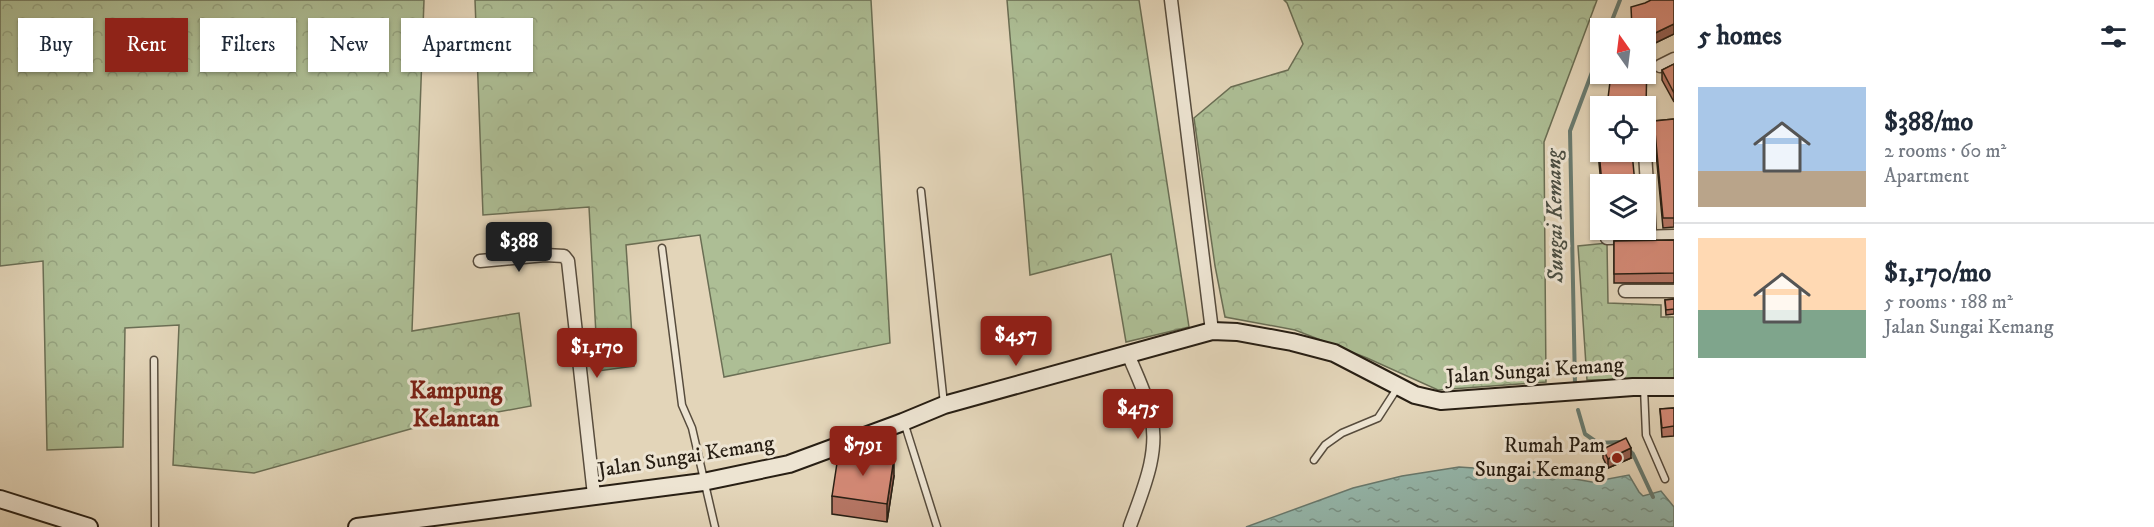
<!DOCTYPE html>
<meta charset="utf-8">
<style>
:root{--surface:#fff;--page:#f2f2f3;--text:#1f2937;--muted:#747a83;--line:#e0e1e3;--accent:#8f2418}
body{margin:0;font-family:"IM FELL DW Pica",serif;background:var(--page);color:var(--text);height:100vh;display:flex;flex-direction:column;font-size:22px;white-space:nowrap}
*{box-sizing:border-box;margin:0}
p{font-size:20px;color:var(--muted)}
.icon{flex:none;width:33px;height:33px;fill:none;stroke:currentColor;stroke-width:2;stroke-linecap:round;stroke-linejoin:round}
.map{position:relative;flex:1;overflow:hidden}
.panel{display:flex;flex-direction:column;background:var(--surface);width:480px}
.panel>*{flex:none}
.banner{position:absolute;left:18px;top:18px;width:570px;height:54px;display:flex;gap:12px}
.needle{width:39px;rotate:346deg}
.controls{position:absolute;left:1590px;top:18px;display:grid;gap:12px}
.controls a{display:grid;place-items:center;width:66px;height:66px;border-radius:0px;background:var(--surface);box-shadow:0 2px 4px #0004;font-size:30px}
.price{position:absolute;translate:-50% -51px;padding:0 14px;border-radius:6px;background:var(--accent);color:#fff;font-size:20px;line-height:39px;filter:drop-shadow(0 2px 3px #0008)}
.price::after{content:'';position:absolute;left:50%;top:36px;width:18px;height:14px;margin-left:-9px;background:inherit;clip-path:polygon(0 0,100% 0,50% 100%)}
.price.current{background:#222;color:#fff}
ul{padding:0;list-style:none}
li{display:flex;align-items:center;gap:18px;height:150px;padding:0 24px}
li+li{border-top:2px solid var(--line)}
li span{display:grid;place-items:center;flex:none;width:168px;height:120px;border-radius:0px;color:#555}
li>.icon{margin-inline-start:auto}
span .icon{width:72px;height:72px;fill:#fffc;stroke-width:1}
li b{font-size:26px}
h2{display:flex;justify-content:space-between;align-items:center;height:72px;padding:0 24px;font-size:26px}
.pill{padding:0 21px;border-radius:0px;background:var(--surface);box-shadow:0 2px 4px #0004;font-size:21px;line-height:54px}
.pill.current{background:var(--accent);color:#fff}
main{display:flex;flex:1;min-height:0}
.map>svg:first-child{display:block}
.forest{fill:url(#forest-crowns);stroke:#6a6e54;stroke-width:1.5}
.water{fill:url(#water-ripples);stroke:#697b70;stroke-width:1.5}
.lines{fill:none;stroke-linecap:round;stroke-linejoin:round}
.stream{stroke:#697b70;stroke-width:4}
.lane-casing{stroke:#574c3d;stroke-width:9}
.street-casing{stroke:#574c3d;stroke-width:15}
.secondary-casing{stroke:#281f14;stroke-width:20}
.lane{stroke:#ede4d2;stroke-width:6}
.street{stroke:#ede4d2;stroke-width:12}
.secondary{stroke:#ede4d2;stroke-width:16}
.wall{fill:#b77766;stroke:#281f14;stroke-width:1.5}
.shaded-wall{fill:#956153;stroke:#281f14;stroke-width:1.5}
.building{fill:#d58a77;stroke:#281f14;stroke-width:1.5}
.poi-dot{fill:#8f2418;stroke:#ede4d2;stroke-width:2}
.labels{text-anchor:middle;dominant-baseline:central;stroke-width:6;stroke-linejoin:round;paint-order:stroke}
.street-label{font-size:21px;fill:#281f14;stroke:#ede4d2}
.poi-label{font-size:21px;fill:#281f14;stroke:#ede4d2;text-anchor:end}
.water-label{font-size:22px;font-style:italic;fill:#494d42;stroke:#ede4d2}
.quarter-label{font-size:24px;font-weight:bold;fill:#7a1f14;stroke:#ede4d2}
</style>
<main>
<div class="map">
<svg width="1674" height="527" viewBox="0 0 1674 527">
<defs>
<pattern id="forest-crowns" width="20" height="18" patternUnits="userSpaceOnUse" patternTransform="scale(1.5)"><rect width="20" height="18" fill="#adbe95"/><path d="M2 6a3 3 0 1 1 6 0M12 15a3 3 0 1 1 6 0" fill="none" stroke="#95a380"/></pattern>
<pattern id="water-ripples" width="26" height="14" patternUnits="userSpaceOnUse" patternTransform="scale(1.5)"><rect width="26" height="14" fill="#95b9ae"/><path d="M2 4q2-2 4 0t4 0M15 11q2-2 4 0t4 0" fill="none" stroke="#7a968c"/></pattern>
</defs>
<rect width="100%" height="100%" fill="#e3d5b9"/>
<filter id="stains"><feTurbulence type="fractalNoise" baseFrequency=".00333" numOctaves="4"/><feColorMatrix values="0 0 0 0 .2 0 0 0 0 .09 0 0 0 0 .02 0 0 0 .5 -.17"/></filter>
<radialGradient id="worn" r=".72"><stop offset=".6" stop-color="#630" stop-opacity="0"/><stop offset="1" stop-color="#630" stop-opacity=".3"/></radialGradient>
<path class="forest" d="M 0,0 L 424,0 L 412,331 L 519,313 L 531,406 L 421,426 L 254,473 L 173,465 L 179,325 L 125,328 L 123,447 L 47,450 L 43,261 L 0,266 Z
M 475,0 L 871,0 L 890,343 L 724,377 L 700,235 L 626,245 L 634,366 L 598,371 L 589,207 L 483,215 Z
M 1007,0 L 1139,0 L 1189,327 L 1126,342 L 1111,254 L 1030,275 Z
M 1284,0 L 1597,0 L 1544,142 L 1546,382 L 1438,390 L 1367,358 L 1295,330 L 1225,317 L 1215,266 L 1194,118 L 1231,87 L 1288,70 L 1303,44 L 1287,3 Z
M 1607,243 L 1608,303 L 1661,305 L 1661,317 L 1674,317 L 1674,379 L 1587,380 L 1578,246 Z"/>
<path class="water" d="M 1459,467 L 1534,472 L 1592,482 L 1629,475 L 1639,492 L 1643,496 L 1661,491 L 1674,507 L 1674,527 L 1246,527 L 1353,488 L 1402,476 Z"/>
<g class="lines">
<path class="stream" d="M 1609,28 L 1620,0
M 1575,385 L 1570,131 L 1600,51
M 1578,410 L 1585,434 L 1598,443 L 1619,442
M 1627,448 L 1633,454 L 1653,497"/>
<defs>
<path id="lane" d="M 921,191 L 944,404
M 662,248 L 682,405 L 692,428 L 715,527
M 154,360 L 155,527
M 1644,388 L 1646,435 L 1665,479
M 904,422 L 937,527
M 1314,460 L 1325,445 L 1342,433 L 1378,418 L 1398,387"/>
<path id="street" d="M 1171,0 L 1212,331
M 1660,66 L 1674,59
M 1645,152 L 1650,237
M 1607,238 L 1674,236
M 480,261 L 545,255 L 564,256 L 568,261 L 594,495
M 1625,291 L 1674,291
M 1128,354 C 1136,374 1147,395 1151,416 C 1160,453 1142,492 1130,526"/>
<path id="secondary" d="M 0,499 L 89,527
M 357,527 L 703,482 L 789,464 L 903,422 L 944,405 L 1212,331 L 1237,332 L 1292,342 L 1334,353 L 1415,395 L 1441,401 L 1633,387 L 1674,387"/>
</defs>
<use href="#lane" class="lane-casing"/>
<use href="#street" class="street-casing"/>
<use href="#secondary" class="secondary-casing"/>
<use href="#lane" class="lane"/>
<use href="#street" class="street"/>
<use href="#secondary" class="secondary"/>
</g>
<path class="wall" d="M 1674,0 L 1674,34 L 1649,46 L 1646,46 L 1646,28 Z
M 1674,64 L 1674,102 L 1662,80 L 1662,70 Z
M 1674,119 L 1674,227 L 1663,228 L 1654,131 L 1654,121 Z
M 1597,130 L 1635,184 L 1601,184 L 1597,142 Z
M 1674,240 L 1674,283 L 1614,283 L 1614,241 Z
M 1674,299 L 1674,314 L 1666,315 L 1665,300 Z
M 1674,408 L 1674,436 L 1662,437 L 1660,409 Z
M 1603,449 L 1631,458 L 1608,468 L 1603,458 Z
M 894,476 L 887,522 L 832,514 L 832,496 Z"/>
<path class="shaded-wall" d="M 1674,24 L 1674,34 L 1649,46 L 1649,36 Z
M 1631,448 L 1631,458 L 1608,468 L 1608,459 Z
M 894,458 L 894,476 L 887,522 L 887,504 Z"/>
<path class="building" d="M 1651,0 L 1674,0 L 1674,24 L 1649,36 L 1646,37 L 1646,28 L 1632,28 L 1631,7 L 1645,3 Z
M 1647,61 L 1646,107 L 1607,106 L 1611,74 L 1646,74 L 1646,62 Z
M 1674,64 L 1674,93 L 1662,70 Z
M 1674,119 L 1674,218 L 1663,218 L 1654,121 Z
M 1597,130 L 1600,130 L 1600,152 L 1632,152 L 1635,184 L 1602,184 Z
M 1674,240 L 1674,273 L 1614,274 L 1614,241 Z
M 1674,299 L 1674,309 L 1666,310 L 1665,300 Z
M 1674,408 L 1674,426 L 1662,428 L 1660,409 Z
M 1626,438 L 1631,448 L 1608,459 L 1603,449 Z
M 839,450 L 894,458 L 887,504 L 832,496 Z"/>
<circle class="poi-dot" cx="1617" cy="458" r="6"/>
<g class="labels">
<g class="street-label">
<text transform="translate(1535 371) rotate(-4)">Jalan Sungai Kemang</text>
<text transform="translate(686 457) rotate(-9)">Jalan Sungai Kemang</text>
</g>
<g class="poi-label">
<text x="1605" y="446">Rumah Pam<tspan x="1605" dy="24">Sungai Kemang</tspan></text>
</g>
<g class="water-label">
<text transform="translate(1555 216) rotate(-91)">Sungai Kemang</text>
</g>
<g class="quarter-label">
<text x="456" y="391">Kampung<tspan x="456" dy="28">Kelantan</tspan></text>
</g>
</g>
<rect width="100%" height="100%" filter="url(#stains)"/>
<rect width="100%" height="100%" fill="url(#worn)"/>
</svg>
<div class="controls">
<a><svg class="needle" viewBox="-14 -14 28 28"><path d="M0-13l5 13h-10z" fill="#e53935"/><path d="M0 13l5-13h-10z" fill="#747a83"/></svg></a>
<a><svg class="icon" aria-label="locate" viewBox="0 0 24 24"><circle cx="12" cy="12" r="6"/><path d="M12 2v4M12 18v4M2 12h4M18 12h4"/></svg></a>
<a><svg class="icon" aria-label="layers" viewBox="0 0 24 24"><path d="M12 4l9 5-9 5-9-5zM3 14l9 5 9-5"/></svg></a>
</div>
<b class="price current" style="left:519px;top:273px">$388</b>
<b class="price" style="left:1016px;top:367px">$457</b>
<b class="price" style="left:597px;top:379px">$1,170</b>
<b class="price" style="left:1138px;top:440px">$475</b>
<b class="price" style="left:863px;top:477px">$791</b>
<div class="banner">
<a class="pill">Buy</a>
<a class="pill current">Rent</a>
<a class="pill">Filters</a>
<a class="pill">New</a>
<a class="pill">Apartment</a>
</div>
</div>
<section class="panel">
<h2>5 homes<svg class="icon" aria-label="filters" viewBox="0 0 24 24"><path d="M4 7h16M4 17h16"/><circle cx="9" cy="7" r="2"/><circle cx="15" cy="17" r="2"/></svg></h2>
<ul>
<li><span style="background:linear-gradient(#a9c7e8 70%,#b9a48a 0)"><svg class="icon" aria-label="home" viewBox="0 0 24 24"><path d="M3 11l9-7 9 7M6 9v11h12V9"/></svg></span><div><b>$388/mo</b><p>2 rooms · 60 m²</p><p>Apartment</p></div></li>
<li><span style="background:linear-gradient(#ffd9b3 60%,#7fa58c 0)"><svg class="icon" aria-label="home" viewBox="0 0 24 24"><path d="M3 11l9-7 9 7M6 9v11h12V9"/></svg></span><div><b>$1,170/mo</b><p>5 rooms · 188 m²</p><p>Jalan Sungai Kemang</p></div></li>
</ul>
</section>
</main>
